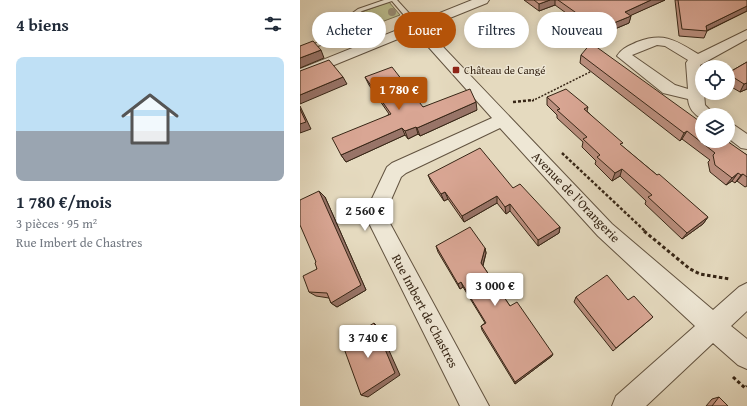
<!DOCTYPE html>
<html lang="fr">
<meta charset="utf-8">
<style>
:root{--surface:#fff;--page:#f2f2f3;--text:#1f2937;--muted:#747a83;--line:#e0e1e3;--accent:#b45309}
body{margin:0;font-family:"Gentium Book Plus",serif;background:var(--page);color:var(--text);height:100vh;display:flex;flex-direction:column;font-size:15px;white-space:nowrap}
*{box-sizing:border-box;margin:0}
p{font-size:13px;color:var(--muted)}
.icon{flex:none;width:22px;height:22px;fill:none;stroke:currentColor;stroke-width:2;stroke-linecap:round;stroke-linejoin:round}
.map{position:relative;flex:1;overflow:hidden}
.panel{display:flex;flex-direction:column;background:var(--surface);width:300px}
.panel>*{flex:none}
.top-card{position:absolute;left:12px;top:12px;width:375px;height:36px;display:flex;gap:8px}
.fabs{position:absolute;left:395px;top:60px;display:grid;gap:8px}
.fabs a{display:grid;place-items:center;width:40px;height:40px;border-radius:50%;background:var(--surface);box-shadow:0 2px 10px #0003;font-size:20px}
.price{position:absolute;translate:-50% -34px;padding:0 9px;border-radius:4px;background:#fff;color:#222;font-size:13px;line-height:26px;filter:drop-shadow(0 1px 2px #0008)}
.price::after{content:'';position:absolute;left:50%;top:24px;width:12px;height:9px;margin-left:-6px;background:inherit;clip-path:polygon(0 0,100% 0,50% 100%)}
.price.current{background:var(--accent);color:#fff}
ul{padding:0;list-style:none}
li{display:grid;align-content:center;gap:8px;height:212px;padding:0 16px}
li+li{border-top:1px solid var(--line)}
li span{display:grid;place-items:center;height:124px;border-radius:8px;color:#555}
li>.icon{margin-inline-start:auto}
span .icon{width:72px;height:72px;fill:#fffc;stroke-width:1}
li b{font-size:17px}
h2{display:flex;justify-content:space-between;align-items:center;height:48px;padding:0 16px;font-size:17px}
.tag{padding:0 14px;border-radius:18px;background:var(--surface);box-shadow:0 2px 10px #0003;font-size:14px;line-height:36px}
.tag.current{background:var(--accent);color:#fff}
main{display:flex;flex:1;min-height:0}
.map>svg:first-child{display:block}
.green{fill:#bbbd8e;stroke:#797252}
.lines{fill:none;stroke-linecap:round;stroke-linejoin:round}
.lane-casing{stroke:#625340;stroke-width:2}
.street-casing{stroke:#625340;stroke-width:2}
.path-far2{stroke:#372616;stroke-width:1.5;stroke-dasharray:2 1.5;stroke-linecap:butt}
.path-far1{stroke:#372616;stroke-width:2.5;stroke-dasharray:3 2;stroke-linecap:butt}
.path{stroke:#372616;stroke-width:3;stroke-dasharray:3.5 2.5;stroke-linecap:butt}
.lane{fill:#eee7d5;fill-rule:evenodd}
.street{fill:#eee7d5;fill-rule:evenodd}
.tree{fill:#978c73}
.wall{fill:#bb8f7f;stroke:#372616}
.shaded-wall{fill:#987468;stroke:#372616}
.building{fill:#d9a694;stroke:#372616}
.poi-dot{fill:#8f2418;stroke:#eee7d5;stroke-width:1.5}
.labels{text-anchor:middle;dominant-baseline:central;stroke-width:3;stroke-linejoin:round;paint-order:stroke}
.far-poi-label{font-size:11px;fill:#372616;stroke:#eee7d5;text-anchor:start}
.street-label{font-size:13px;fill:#372616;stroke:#eee7d5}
</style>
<main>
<section class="panel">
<h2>4 biens<svg class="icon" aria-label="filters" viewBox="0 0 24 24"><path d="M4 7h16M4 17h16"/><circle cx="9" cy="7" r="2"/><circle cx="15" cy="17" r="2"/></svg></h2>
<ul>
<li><span style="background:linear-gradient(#bfe0f5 60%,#9aa5b1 0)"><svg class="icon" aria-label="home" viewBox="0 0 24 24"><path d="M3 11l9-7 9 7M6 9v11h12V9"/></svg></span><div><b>1 780 €/mois</b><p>3 pièces · 95 m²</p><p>Rue Imbert de Chastres</p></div></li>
</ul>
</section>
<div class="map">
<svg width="447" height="406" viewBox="0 0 447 406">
<rect width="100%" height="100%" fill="#e5dabf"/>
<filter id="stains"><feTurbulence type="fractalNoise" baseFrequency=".005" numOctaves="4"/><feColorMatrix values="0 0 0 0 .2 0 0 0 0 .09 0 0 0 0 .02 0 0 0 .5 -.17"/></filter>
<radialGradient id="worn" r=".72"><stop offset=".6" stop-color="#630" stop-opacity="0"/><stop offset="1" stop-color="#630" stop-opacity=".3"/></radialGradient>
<path class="green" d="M 89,2 L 100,15 L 68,27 L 59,17 L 64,11 Z"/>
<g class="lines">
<defs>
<path id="lane" d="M 84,0 L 97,0 L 118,23 L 119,28 L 115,28 L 92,1 L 62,11 L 55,16 L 65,25 L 65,27 L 61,27 L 51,20 L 32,33 L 23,44 L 5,51 L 0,51 L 1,49 L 19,42 L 28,31 L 58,9 Z"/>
<path id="street" d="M 172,0 L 189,0 L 187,3 L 125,28 L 312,224 L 413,310 L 439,287 L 447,283 L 447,311 L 431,326 L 447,339 L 447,369 L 438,365 L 413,343 L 346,406 L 312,406 L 316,396 L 395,326 L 298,236 L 200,128 L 106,173 L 101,177 L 87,209 L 86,216 L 189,406 L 160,406 L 66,217 L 67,209 L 87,167 L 92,163 L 192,118 L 115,32 L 0,79 L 0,69 Z
M 447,30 L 447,39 L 400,65 L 402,93 L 404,93 L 405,105 L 415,115 L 402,115 L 402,119 C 394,114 389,109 388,99 L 363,93 L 317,56 C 322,48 329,46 337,42 C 364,32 375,40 398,54 ZM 357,45 L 365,46 L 388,60 L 386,63 L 388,89 L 375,85 L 332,55 Z
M 428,123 L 434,125 L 447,134 L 447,149 L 441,148 L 428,138 Z"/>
</defs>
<use href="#lane" class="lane-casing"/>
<use href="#street" class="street-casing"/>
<path class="path-far2" d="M 232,101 L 292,71"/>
<path class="path-far1" d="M 213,102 L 234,100
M 262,153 L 346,232"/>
<path class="path" d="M 344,231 L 390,269 L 400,274 L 430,279
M 433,377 L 445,388 L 447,386"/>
<use href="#lane" class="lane"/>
<use href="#street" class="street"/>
</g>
<circle class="tree" cx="92" cy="12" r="4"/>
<path class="wall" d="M 224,0 L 365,0 L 331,15 L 329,23 L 298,36 L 255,5 L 239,11 Z
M 375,0 L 447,0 L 447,11 L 407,31 L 404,38 L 379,36 Z
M 281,55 L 447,155 L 447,186 L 445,187 L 437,181 L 435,183 L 432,181 L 426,185 L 410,172 L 408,162 L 410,160 L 382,139 L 380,141 L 280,63 Z
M 447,62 L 447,89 L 440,92 L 428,85 L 428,73 Z
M 65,77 L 123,107 L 177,110 L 120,136 L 118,134 L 108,139 L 105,135 L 46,162 L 41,155 L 89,114 L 69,85 Z
M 247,97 L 288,107 L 287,111 L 322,146 L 357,175 L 408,217 L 403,224 L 382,239 L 345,204 L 346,201 L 320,176 L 312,181 L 295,164 L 296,161 L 282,147 L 283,142 L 257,118 L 257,115 L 247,105 Z
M 128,175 L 213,188 L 260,227 L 259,233 L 238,246 L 210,211 L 206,214 L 197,203 L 164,222 L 148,199 L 144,201 L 131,182 Z
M 25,197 L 66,290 L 37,307 L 31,303 L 29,298 L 16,296 L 9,292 L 17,269 L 16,262 Z
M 136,246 L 185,248 L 186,253 L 183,266 L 210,306 L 252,356 L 215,384 L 182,330 L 181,326 L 185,323 L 163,287 L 160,289 L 138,252 Z
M 276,297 L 328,300 L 353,317 L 313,351 L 274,302 Z
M 419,397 L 428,406 L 406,406 L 412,399 Z"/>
<path class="shaded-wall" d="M 250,0 L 255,0 L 255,5 L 239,11 L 239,4 Z
M 351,0 L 365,0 L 323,19 L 325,12 Z
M 447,6 L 447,11 L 406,31 L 406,26 Z
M 331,16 L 329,23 L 298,36 L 299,29 Z
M 21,50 L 24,58 L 0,68 L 0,58 Z
M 43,77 L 47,84 L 0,104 L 0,95 Z
M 447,83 L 447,89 L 440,92 L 444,84 Z
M 176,102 L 177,110 L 120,136 L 117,128 Z
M 0,106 L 11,129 L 0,133 Z
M 116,127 L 118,134 L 108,139 L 105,131 Z
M 102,128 L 105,135 L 46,162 L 41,155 Z
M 387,131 L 382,139 L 380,141 L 384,133 Z
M 322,169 L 320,176 L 312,181 L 315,173 Z
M 438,173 L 432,181 L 426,185 L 432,178 Z
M 443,174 L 437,181 L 435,183 L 441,175 Z
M 19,191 L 25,197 L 66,290 L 37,307 L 31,303 Z
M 145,192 L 148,199 L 144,201 L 141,194 Z
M 197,196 L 197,203 L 164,222 L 162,216 Z
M 210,204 L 210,211 L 206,214 L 205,207 Z
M 408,217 L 403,224 L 382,239 L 387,233 Z
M 260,227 L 259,233 L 238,246 L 238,240 Z
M 185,248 L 186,253 L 182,268 L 181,263 Z
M 161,282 L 163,287 L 160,289 L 158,284 Z
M 74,323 L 79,328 L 100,375 L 68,397 L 61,395 Z
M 253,354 L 252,356 L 215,384 L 215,382 Z"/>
<path class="building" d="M 234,0 L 250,0 L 239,4 Z
M 258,0 L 351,0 L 325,12 L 331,16 L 299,29 Z
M 378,0 L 447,0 L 447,6 L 406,26 L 407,31 L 382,29 Z
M 13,41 L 21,50 L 0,58 L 0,46 Z
M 291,43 L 402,123 L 402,141 L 427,141 L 447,155 L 447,177 L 443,174 L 441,175 L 438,173 L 432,178 L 415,165 L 413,155 L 415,153 L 387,131 L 384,133 L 281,55 Z
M 29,60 L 43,77 L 0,95 L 0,71 Z
M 447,62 L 447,83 L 444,84 L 428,74 L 428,73 Z
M 92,67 L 123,107 L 170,89 L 176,102 L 117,128 L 116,127 L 105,131 L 102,128 L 41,155 L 32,138 L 91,114 L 65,77 Z
M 266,89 L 288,107 L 284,109 L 323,143 L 320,144 L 357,175 L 359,174 L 408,217 L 387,233 L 348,197 L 352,195 L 322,169 L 315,173 L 297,157 L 300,155 L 283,139 L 287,137 L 257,110 L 260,109 L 247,97 Z
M 0,109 L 6,122 L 0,124 Z
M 180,148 L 213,188 L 220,184 L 260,227 L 238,240 L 210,204 L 205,207 L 197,196 L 162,216 L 145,192 L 141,194 L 128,175 Z
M 19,191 L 61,285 L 31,303 L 27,293 L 9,292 L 3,276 L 17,269 L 15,263 L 16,262 L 0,225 L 0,200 Z
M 170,227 L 185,248 L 181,263 L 210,306 L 217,302 L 253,354 L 215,382 L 181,326 L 186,323 L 161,282 L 158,284 L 136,246 Z
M 307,275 L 328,300 L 334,296 L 353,317 L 316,348 L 276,297 Z
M 74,323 L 95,373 L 61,395 L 42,343 Z
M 419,397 L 428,406 L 412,406 Z"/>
<rect class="poi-dot" x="152" y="66" width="8" height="8" rx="2"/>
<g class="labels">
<g class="far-poi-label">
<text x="164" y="70">Château de Cangé</text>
</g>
<g class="street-label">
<text transform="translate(276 197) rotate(46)">Avenue de l'Orangerie</text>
<text transform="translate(125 311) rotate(62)">Rue Imbert de Chastres</text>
</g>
</g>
<rect width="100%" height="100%" filter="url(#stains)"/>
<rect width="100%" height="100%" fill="url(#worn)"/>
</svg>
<div class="fabs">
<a><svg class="icon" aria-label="locate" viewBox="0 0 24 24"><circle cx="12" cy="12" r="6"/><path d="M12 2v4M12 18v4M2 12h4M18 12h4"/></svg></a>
<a><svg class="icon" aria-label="layers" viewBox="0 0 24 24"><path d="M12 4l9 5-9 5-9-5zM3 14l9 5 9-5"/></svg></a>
</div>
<b class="price current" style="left:99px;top:111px">1 780 €</b>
<b class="price" style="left:65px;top:232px">2 560 €</b>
<b class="price" style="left:195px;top:307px">3 000 €</b>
<b class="price" style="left:68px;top:359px">3 740 €</b>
<div class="top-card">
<a class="tag">Acheter</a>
<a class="tag current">Louer</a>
<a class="tag">Filtres</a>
<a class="tag">Nouveau</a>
</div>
</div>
</main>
